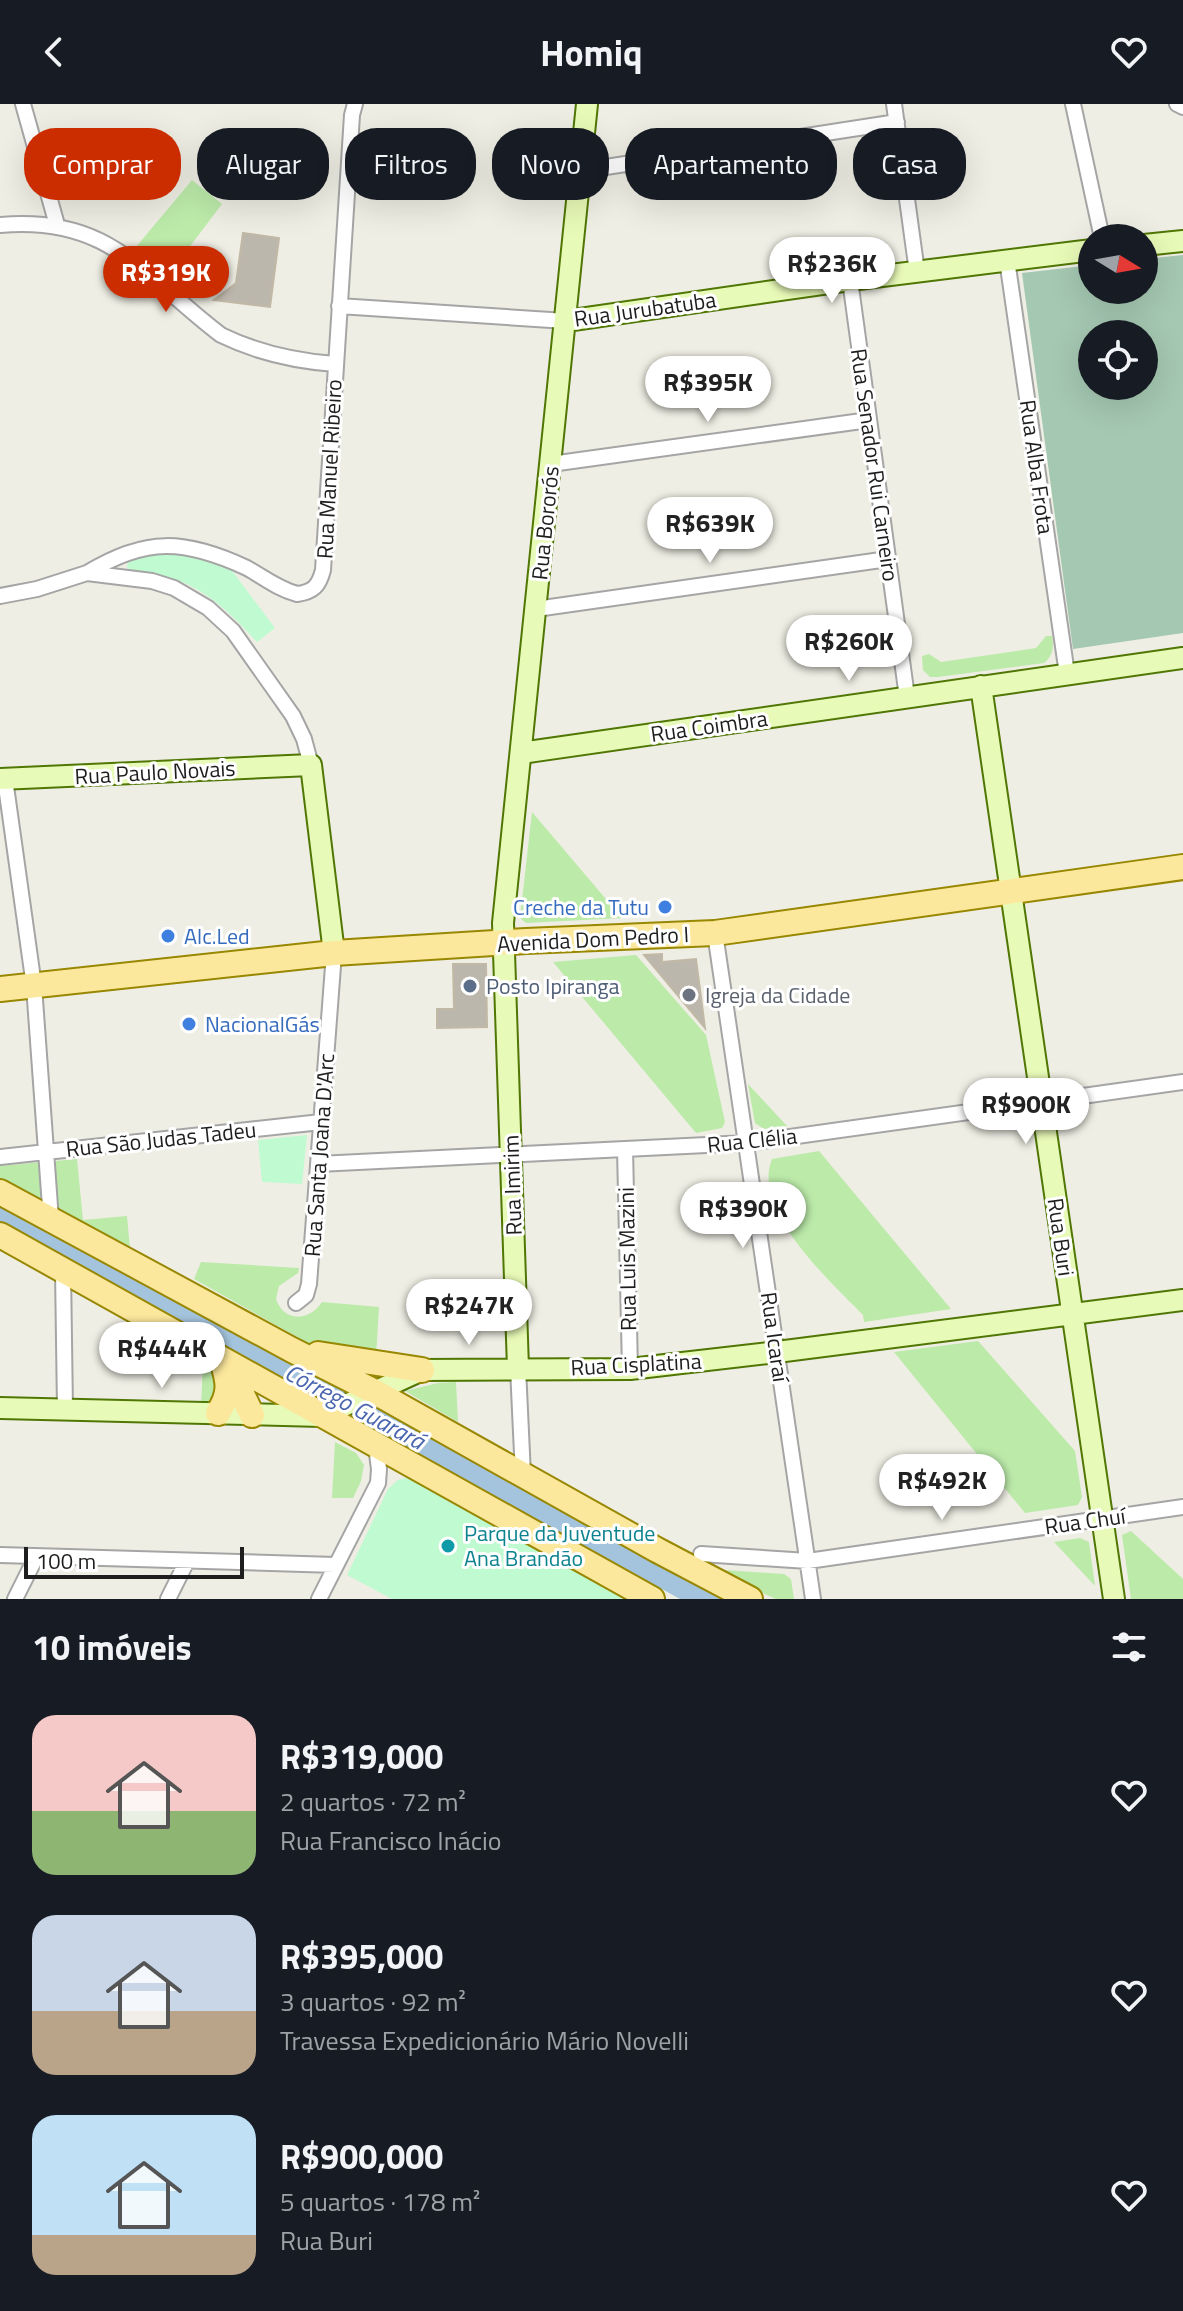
<!DOCTYPE html>
<html lang="pt">
<meta charset="utf-8">
<style>
:root{--surface:#171b24;--page:#20242c;--text:#f1f3f6;--muted:#9ea1a6;--accent:#cc2d00}
body{margin:0;font-family:"Titillium Web",sans-serif;background:var(--page);color:var(--text);height:100vh;display:flex;flex-direction:column;font-size:30px;white-space:nowrap}
*{box-sizing:border-box;margin:0}
p{font-size:26px;color:var(--muted)}
.icon{flex:none;width:44px;height:44px;fill:none;stroke:currentColor;stroke-width:2;stroke-linecap:round;stroke-linejoin:round}
.map{position:relative;height:1495px;overflow:hidden}
.sheet{display:flex;flex-direction:column;background:var(--surface);flex:1}
.sheet>*{flex:none}
.top-card{position:absolute;left:24px;top:24px;width:1136px;height:72px;display:flex;gap:16px}
.needle{width:52px;rotate:101deg}
.tools{position:absolute;left:1078px;top:120px;display:grid;gap:16px}
.tools a{display:grid;place-items:center;width:80px;height:80px;border-radius:50%;background:var(--surface);box-shadow:0 8px 32px #0002;font-size:40px}
.scale{position:absolute;left:24px;bottom:20px;width:220px;box-sizing:border-box;padding-left:8px;border:4px solid #1e1e1e;border-top:0;font-size:22px;line-height:28px;white-space:nowrap;color:#1e1e1e;-webkit-text-stroke:6px #fff;paint-order:stroke}
.price{position:absolute;translate:-50% -68px;padding:0 18px;border-radius:28px;background:#fff;color:#222;font-size:26px;line-height:52px;filter:drop-shadow(0 2px 4px #0008)}
.price::after{content:'';position:absolute;left:50%;top:48px;width:24px;height:18px;margin-left:-12px;background:inherit;clip-path:polygon(0 0,100% 0,50% 100%)}
.price.current{background:var(--accent);color:#fff}
ul{padding:0;list-style:none}
li{display:flex;align-items:center;gap:24px;height:200px;padding:0 32px}
li span{display:grid;place-items:center;flex:none;width:224px;height:160px;border-radius:24px;color:#555}
li>.icon{margin-inline-start:auto}
span .icon{width:96px;height:96px;fill:#fffc;stroke-width:1}
li b{font-size:34px}
h2{display:flex;justify-content:space-between;align-items:center;height:96px;padding:0 32px;font-size:34px}
.chip{padding:0 28px;border-radius:32px;background:var(--surface);box-shadow:0 8px 32px #0002;font-size:28px;line-height:72px}
.chip.current{background:var(--accent);color:#fff}
header{display:flex;justify-content:space-between;align-items:center;height:104px;padding:0 32px;background:var(--surface);font-size:36px;font-weight:700}
.map>svg:first-child{display:block}
.grass{fill:#bbeaa9}
.cemetery{fill:#a5c8b2;fill-rule:evenodd}
.park{fill:#c0fad1}
.lines{fill:none;stroke-linecap:round;stroke-linejoin:round}
.river{stroke:#a4c4dd;stroke-width:26}
.building{fill:#bcb7ad;stroke:#c1b8a6;stroke-width:2}
.street-casing{stroke:#a5a5a5;stroke-width:18}
.secondary-casing{stroke:#507604;stroke-width:24}
.primary-casing{stroke:#988700;stroke-width:28}
.street{stroke:#fff;stroke-width:14}
.secondary{stroke:#e8fab7;stroke-width:20}
.primary{stroke:#fce89c;stroke-width:24}
.shop-dot{fill:#3f7fe0;stroke:#fff;stroke-width:3}
.service-dot{fill:#5c6f8a;stroke:#fff;stroke-width:3}
.worship-dot{fill:#6b7280;stroke:#fff;stroke-width:3}
.culture-dot{fill:#0f9aa8;stroke:#fff;stroke-width:3}
.labels{text-anchor:middle;dominant-baseline:central;stroke-width:6;stroke-linejoin:round;paint-order:stroke}
.street-label{font-size:22px;fill:#1e1e1e;stroke:#fff}
.shop-label{font-size:22px;fill:#366cbe;stroke:#fff;text-anchor:start}
.service-label{font-size:22px;fill:#4e5e75;stroke:#fff;text-anchor:start}
.worship-label{font-size:22px;fill:#5b616d;stroke:#fff;text-anchor:start}
.culture-label{font-size:22px;fill:#0d838f;stroke:#fff;text-anchor:start}
.water-label{font-size:24px;font-style:italic;fill:#4a66ae;stroke:#fff}
</style>
<header><svg class="icon" aria-label="back" viewBox="0 0 24 24"><path d="M15 5l-7 7 7 7"/></svg>Homiq<svg class="icon" aria-label="heart" viewBox="0 0 24 24"><path d="M12 20l-8-8c-3-5 5-10 8-4 3-6 11-1 8 4z"/></svg></header>
<div class="map">
<svg width="1183" height="1495" viewBox="0 0 1183 1495">
<rect width="100%" height="100%" fill="#efeee4"/>
<path class="grass" d="M 192,76 L 222,100 L 169,170 L 159,162 L 160,157 L 156,153 L 150,155 L 136,143 Z
M 1046,532 L 1052,532 C 1054,543 1053,552 1044,559 L 938,573 L 930,573 L 923,566 L 922,552 L 929,550 L 941,558 L 1036,544 Z
M 532,708 L 622,814 L 526,819 L 520,814 Z
M 636,851 L 706,931 L 725,1018 L 722,1024 L 696,1029 L 553,858 Z
M 748,980 L 787,1022 L 764,1025 L 755,1019 Z
M 819,1047 L 951,1205 L 864,1218 L 863,1211 C 830,1177 751,1106 772,1055 Z
M 77,1055 L 83,1116 L 127,1112 L 130,1145 L 0,1074 L 0,1062 Z
M 201,1158 L 299,1164 L 298,1169 L 279,1182 L 276,1195 C 284,1219 310,1217 322,1198 L 379,1203 L 376,1253 L 308,1239 L 194,1175 Z
M 978,1237 L 1075,1347 L 1082,1393 L 1078,1401 L 1025,1409 L 894,1248 Z
M 203,1261 L 211,1266 L 219,1279 L 213,1296 L 201,1301 Z
M 456,1278 L 458,1318 L 405,1287 L 438,1279 Z
M 335,1338 L 356,1349 L 364,1361 L 361,1377 L 353,1394 L 332,1394 Z
M 1131,1427 L 1183,1475 L 1183,1495 L 1131,1495 L 1122,1431 Z
M 1080,1434 L 1089,1438 L 1095,1482 L 1054,1438 Z
M 710,1465 L 784,1470 L 791,1475 L 794,1495 L 776,1495 Z"/>
<path class="cemetery" d="M 1183,151 L 1183,529 L 1073,545 L 1022,169 L 1092,161 L 1092,186 L 1144,186 L 1144,155 ZM 1092,230 L 1144,230 L 1144,282 L 1092,282 Z"/>
<path class="park" d="M 172,449 L 196,453 L 230,464 L 275,524 L 257,538 C 234,513 210,488 177,476 C 161,470 141,471 127,464 L 128,455 L 137,452 Z
M 307,1031 L 302,1080 L 262,1078 L 258,1036 Z
M 406,1374 L 415,1377 L 631,1495 L 392,1495 L 347,1471 L 388,1385 L 398,1376 Z"/>
<g class="lines">
<path class="river" d="M 0,1115 L 327,1286 L 707,1495"/>
</g>
<path class="building" d="M 243,129 L 279,134 L 270,203 L 214,196 L 236,179 Z
M 662,850 L 662,858 L 696,855 L 705,924 L 644,851 Z
M 453,860 L 486,860 L 487,923 L 437,924 L 437,905 L 454,905 Z"/>
<g class="lines">
<defs>
<path id="street" d="M 23,0 L 57,121
M 894,0 L 917,168
M 1073,0 L 1102,134
M 1177,0 L 1183,3
M 580,67 L 897,18
M 0,121 C 110,111 143,172 221,231 C 258,249 294,257 335,260
M 1007,156 L 1067,570
M 850,176 L 907,593
M 339,202 L 566,217
M 551,360 L 869,316
M 87,469 C 146,433 184,435 247,464 C 263,473 278,485 297,490 C 313,488 319,482 323,466 L 352,11 L 355,0
M 0,492 L 37,485 L 87,469 L 152,477 L 174,484 L 208,504 L 233,527 L 293,612 L 304,635 L 311,661
M 536,505 L 888,455
M 5,675 L 34,882 L 51,1116
M 715,829 L 813,1495
M 625,1045 L 630,1265
M 0,1053 L 321,1018
M 318,1060 L 747,1039 L 1183,978
M 63,1167 L 65,1305
M 296,1199 L 306,1191 L 309,1180 L 334,849
M 518,1264 L 523,1371
M 701,1450 L 808,1457 L 1183,1403
M 0,1451 L 336,1461
M 15,1495 L 36,1453
M 168,1495 L 187,1457
M 319,1495 L 378,1379 L 379,1365 L 376,1342"/>
<path id="secondary" d="M 1144,141 L 1183,137
M 566,217 L 850,176 L 1092,146
M 981,582 L 1114,1495
M 521,649 L 1183,554
M 0,675 L 311,661 L 334,849
M 518,1264 L 503,819 L 587,0
M 0,1304 L 322,1312 L 422,1266 L 630,1265 L 777,1248 L 1183,1196"/>
<path id="primary" d="M 0,885 L 334,849 L 526,837 L 715,829 L 1183,763
M 0,1088 L 292,1246 L 375,1288 L 657,1446 L 750,1495
M 0,1131 L 652,1495
M 318,1250 L 422,1266
M 230,1265 L 252,1311
M 218,1309 C 231,1289 229,1279 222,1256"/>
</defs>
<use href="#street" class="street-casing"/>
<use href="#secondary" class="secondary-casing"/>
<use href="#primary" class="primary-casing"/>
<use href="#street" class="street"/>
<use href="#secondary" class="secondary"/>
<use href="#primary" class="primary"/>
</g>
<g class="shop-dot">
<circle cx="665" cy="803" r="8"/>
<circle cx="168" cy="832" r="8"/>
<circle cx="189" cy="920" r="8"/>
</g>
<circle class="service-dot" cx="470" cy="882" r="8"/>
<circle class="worship-dot" cx="689" cy="891" r="8"/>
<circle class="culture-dot" cx="448" cy="1442" r="8"/>
<g class="labels">
<g class="street-label">
<text transform="translate(645 205) rotate(-8)">Rua Jurubatuba</text>
<text transform="translate(875 361) rotate(82)">Rua Senador Rui Carneiro</text>
<text transform="translate(1037 363) rotate(82)">Rua Alba Frota</text>
<text transform="translate(329 365) rotate(-87)">Rua Manuel Ribeiro</text>
<text transform="translate(545 419) rotate(-84)">Rua Bororós</text>
<text transform="translate(709 622) rotate(-8)">Rua Coimbra</text>
<text transform="translate(155 668) rotate(-3)">Rua Paulo Novais</text>
<text transform="translate(593 835) rotate(-3)">Avenida Dom Pedro I</text>
<text transform="translate(161 1035) rotate(-6)">Rua São Judas Tadeu</text>
<text transform="translate(752 1036) rotate(-6)">Rua Clélia</text>
<text transform="translate(319 1051) rotate(-86)">Rua Santa Joana D'Arc</text>
<text transform="translate(512 1081) rotate(-92)">Rua Imirim</text>
<text transform="translate(1061 1133) rotate(82)">Rua Buri</text>
<text transform="translate(627 1155) rotate(-91)">Rua Luis Mazini</text>
<text transform="translate(775 1233) rotate(82)">Rua Icaraí</text>
<text transform="translate(636 1260) rotate(-3)">Rua Cisplatina</text>
<text transform="translate(1085 1417) rotate(-8)">Rua Chuí</text>
</g>
<g class="shop-label">
<text x="649" y="803" text-anchor="end">Creche da Tutu</text>
<text x="184" y="832">Alc.Led</text>
<text x="205" y="920">NacionalGás</text>
</g>
<g class="service-label">
<text x="486" y="882">Posto Ipiranga</text>
</g>
<g class="worship-label">
<text x="705" y="891">Igreja da Cidade</text>
</g>
<g class="culture-label">
<text x="464" y="1429">Parque da Juventude<tspan x="464" dy="25">Ana Brandão</tspan></text>
</g>
<g class="water-label">
<text transform="translate(355 1302) rotate(28)">Córrego Guarará</text>
</g>
</g>
</svg>
<div class="tools">
<a><svg class="needle" viewBox="-14 -14 28 28"><path d="M0-13l5 13h-10z" fill="#e53935"/><path d="M0 13l5-13h-10z" fill="#9ea1a6"/></svg></a>
<a><svg class="icon" aria-label="locate" viewBox="0 0 24 24"><circle cx="12" cy="12" r="6"/><path d="M12 2v4M12 18v4M2 12h4M18 12h4"/></svg></a>
</div>
<div class="scale">100 m</div>
<b class="price" style="left:832px;top:201px">R$236K</b>
<b class="price current" style="left:166px;top:210px">R$319K</b>
<b class="price" style="left:708px;top:320px">R$395K</b>
<b class="price" style="left:710px;top:461px">R$639K</b>
<b class="price" style="left:849px;top:579px">R$260K</b>
<b class="price" style="left:1026px;top:1042px">R$900K</b>
<b class="price" style="left:743px;top:1146px">R$390K</b>
<b class="price" style="left:469px;top:1243px">R$247K</b>
<b class="price" style="left:162px;top:1286px">R$444K</b>
<b class="price" style="left:942px;top:1418px">R$492K</b>
<div class="top-card">
<a class="chip current">Comprar</a>
<a class="chip">Alugar</a>
<a class="chip">Filtros</a>
<a class="chip">Novo</a>
<a class="chip">Apartamento</a>
<a class="chip">Casa</a>
</div>
</div>
<section class="sheet">
<h2>10 imóveis<svg class="icon" aria-label="filters" viewBox="0 0 24 24"><path d="M4 7h16M4 17h16"/><circle cx="9" cy="7" r="2"/><circle cx="15" cy="17" r="2"/></svg></h2>
<ul>
<li><span style="background:linear-gradient(#f6c9c9 60%,#8fb573 0)"><svg class="icon" aria-label="home" viewBox="0 0 24 24"><path d="M3 11l9-7 9 7M6 9v11h12V9"/></svg></span><div><b>R$319,000</b><p>2 quartos · 72 m²</p><p>Rua Francisco Inácio</p></div><svg class="icon" aria-label="heart" viewBox="0 0 24 24"><path d="M12 20l-8-8c-3-5 5-10 8-4 3-6 11-1 8 4z"/></svg></li>
<li><span style="background:linear-gradient(#c9d6e8 60%,#b9a48a 0)"><svg class="icon" aria-label="home" viewBox="0 0 24 24"><path d="M3 11l9-7 9 7M6 9v11h12V9"/></svg></span><div><b>R$395,000</b><p>3 quartos · 92 m²</p><p>Travessa Expedicionário Mário Novelli</p></div><svg class="icon" aria-label="heart" viewBox="0 0 24 24"><path d="M12 20l-8-8c-3-5 5-10 8-4 3-6 11-1 8 4z"/></svg></li>
<li><span style="background:linear-gradient(#bfe0f5 75%,#b9a48a 0)"><svg class="icon" aria-label="home" viewBox="0 0 24 24"><path d="M3 11l9-7 9 7M6 9v11h12V9"/></svg></span><div><b>R$900,000</b><p>5 quartos · 178 m²</p><p>Rua Buri</p></div><svg class="icon" aria-label="heart" viewBox="0 0 24 24"><path d="M12 20l-8-8c-3-5 5-10 8-4 3-6 11-1 8 4z"/></svg></li>
</ul>
</section>
